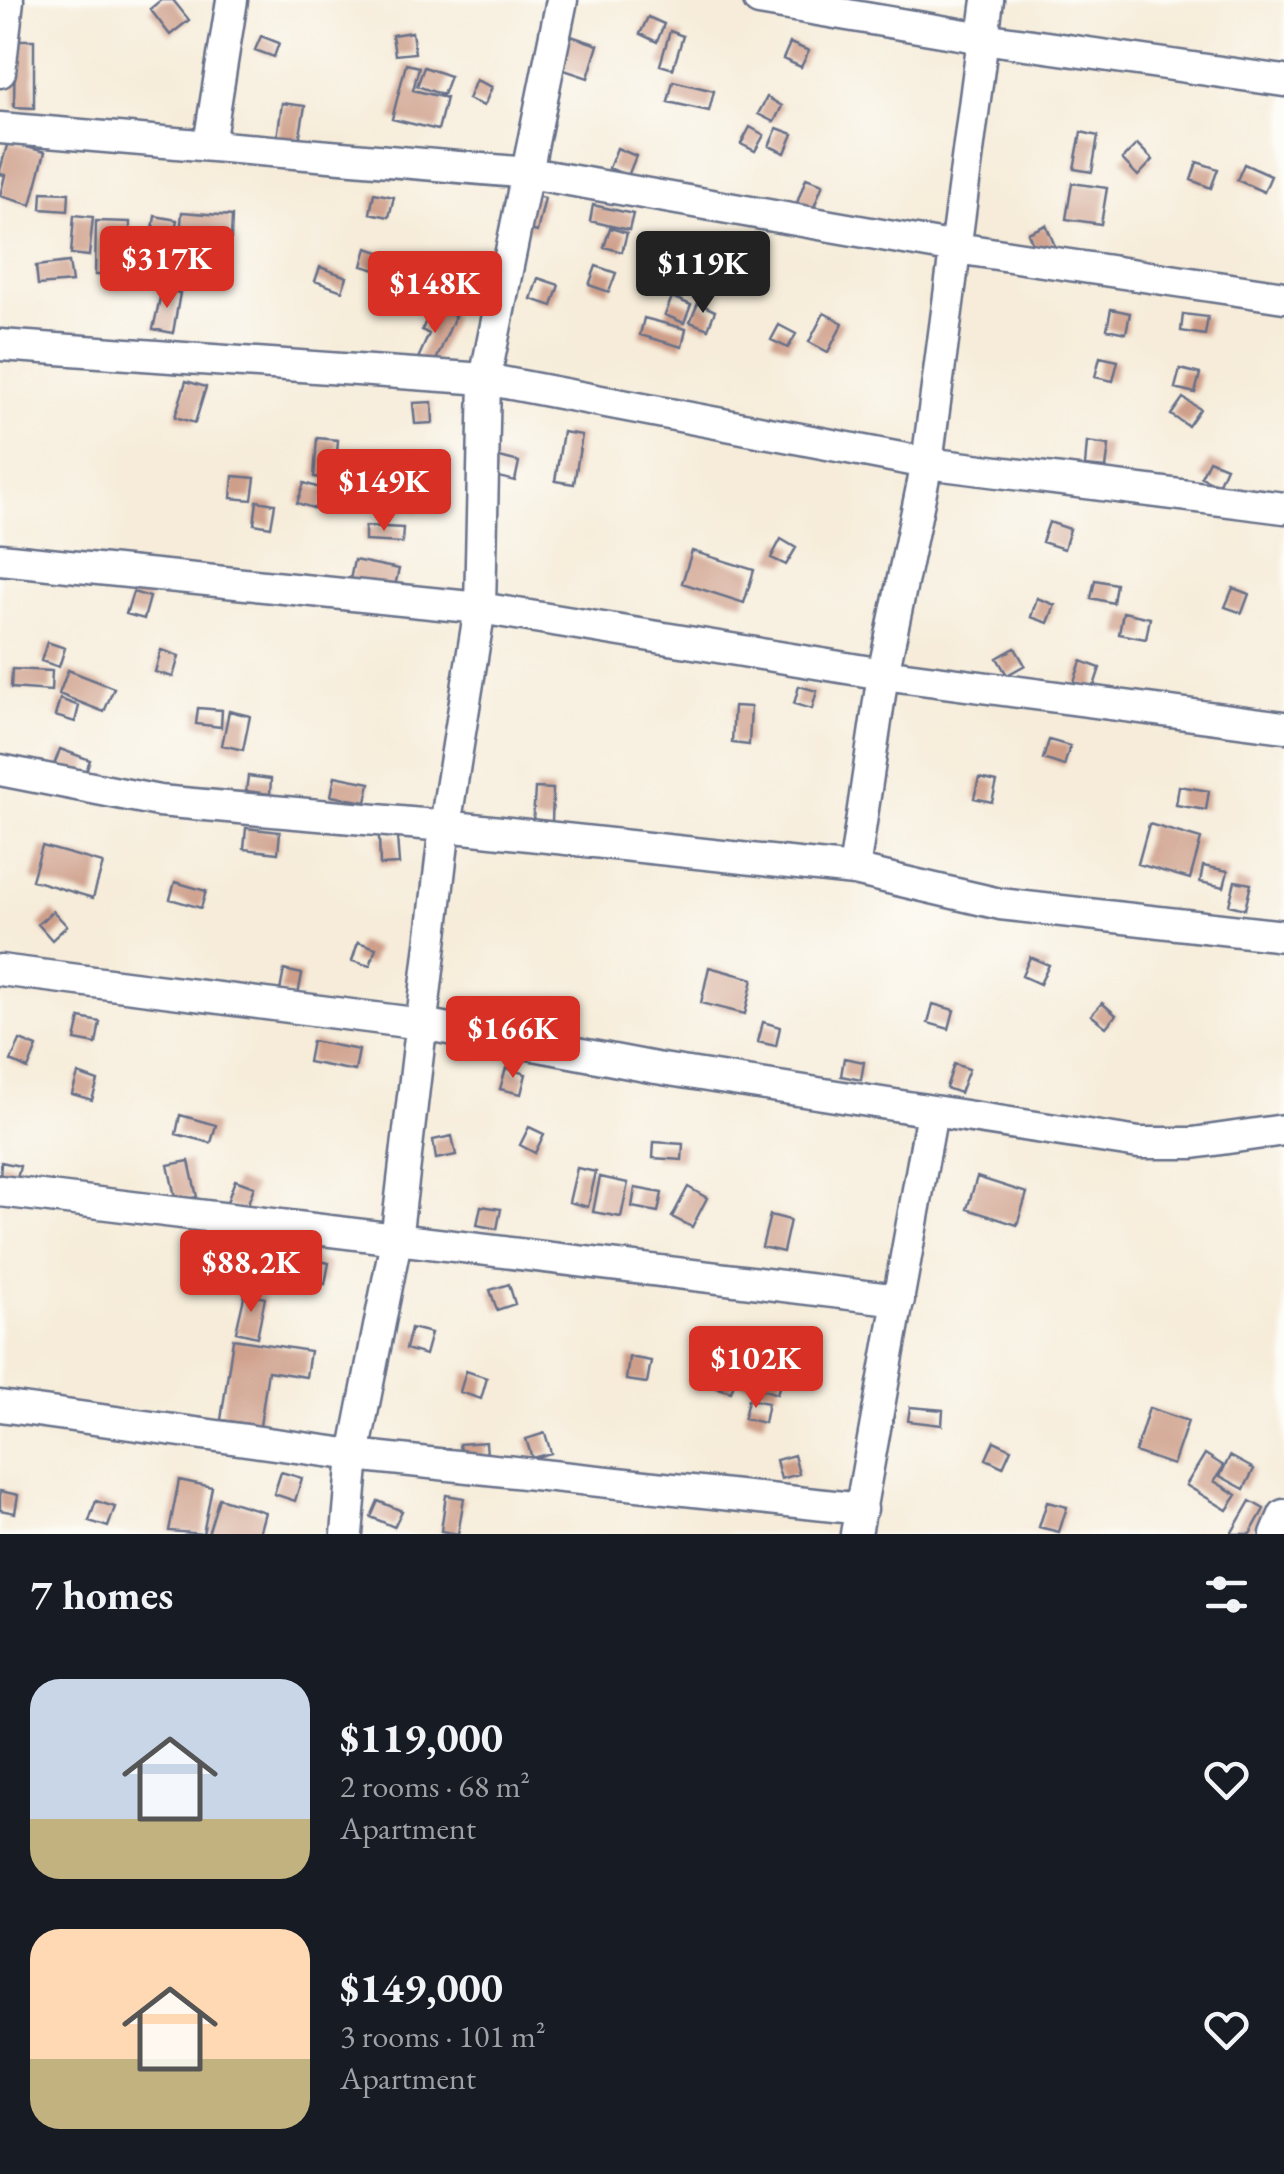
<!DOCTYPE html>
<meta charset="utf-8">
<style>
:root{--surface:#171b24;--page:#242831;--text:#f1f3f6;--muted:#9ea1a6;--accent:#d93025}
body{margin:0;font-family:"EB Garamond",serif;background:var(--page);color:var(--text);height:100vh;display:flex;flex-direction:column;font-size:38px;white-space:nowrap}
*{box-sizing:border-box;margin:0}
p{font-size:32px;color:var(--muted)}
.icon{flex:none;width:55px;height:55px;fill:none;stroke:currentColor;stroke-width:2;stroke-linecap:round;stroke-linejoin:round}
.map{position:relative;height:1534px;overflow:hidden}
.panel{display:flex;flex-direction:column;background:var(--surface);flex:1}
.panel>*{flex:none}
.price{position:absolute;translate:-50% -85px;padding:0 22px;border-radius:10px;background:var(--accent);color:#fff;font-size:32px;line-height:65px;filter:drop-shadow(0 2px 5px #0008)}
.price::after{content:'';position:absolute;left:50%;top:60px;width:30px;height:22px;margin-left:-15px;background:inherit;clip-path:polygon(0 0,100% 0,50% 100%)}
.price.on{background:#222;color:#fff}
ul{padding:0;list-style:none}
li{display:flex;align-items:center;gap:30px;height:250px;padding:0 30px}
li span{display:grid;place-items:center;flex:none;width:280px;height:200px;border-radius:30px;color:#555}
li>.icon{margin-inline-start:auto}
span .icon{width:120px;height:120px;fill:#fffc;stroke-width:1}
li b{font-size:42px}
h2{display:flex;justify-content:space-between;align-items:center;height:120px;padding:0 30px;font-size:42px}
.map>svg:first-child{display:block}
.building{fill:#ce9e89}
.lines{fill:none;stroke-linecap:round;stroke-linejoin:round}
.street-casing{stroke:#687189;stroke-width:35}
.street{stroke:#fff;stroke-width:30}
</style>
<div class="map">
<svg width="1284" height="1534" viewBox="0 0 1284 1534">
<rect width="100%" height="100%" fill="#fdfcf7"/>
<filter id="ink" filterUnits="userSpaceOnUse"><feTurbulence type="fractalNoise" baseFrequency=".01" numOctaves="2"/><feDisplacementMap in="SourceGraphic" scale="20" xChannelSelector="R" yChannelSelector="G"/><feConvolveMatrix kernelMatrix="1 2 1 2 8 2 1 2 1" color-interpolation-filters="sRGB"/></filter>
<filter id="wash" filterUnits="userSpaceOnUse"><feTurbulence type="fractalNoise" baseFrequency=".0048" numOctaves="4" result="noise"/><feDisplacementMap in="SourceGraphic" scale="40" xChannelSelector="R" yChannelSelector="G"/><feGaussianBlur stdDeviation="2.25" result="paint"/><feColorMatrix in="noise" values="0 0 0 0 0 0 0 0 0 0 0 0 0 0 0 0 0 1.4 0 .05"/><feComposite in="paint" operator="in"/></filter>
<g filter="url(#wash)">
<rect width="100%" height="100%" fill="#f6ecd9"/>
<g id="blocks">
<path class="building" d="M 161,0 L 173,0 L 189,20 L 170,35 L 150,9 Z
M 648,17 L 664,24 L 657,42 L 640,34 Z
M 670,31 L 683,36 L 673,69 L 660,65 Z
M 412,32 L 415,53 L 395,55 L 392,35 Z
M 565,34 L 598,45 L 588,78 L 555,67 Z
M 261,36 L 279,43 L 274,57 L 255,50 Z
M 15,40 L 34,40 L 34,108 L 14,107 Z
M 790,43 L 809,51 L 801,67 L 783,59 Z
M 406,64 L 419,67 L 413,90 L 446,98 L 438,130 L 392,119 Z
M 424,67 L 450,76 L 443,95 L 417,86 Z
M 476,80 L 492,87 L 484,106 L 468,99 Z
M 673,81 L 714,91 L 709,111 L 668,102 Z
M 767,97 L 782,106 L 774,122 L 758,114 Z
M 282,103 L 305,106 L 299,141 L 277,138 Z
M 750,127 L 764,135 L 755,151 L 741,144 Z
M 777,128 L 793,134 L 785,153 L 769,146 Z
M 1081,132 L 1098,136 L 1092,172 L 1074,169 Z
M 8,142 L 45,152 L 31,205 L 0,196 L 5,175 L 0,174 L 0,170 Z
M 1137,144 L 1153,160 L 1138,176 L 1122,159 Z
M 617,148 L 636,156 L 628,176 L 609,168 Z
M 1197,162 L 1218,169 L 1211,188 L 1191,180 Z
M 1244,164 L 1271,176 L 1264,192 L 1237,180 Z
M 806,178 L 823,184 L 809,220 L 793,214 Z
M 1072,183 L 1107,188 L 1101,224 L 1066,219 Z
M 42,192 L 69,193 L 68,211 L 41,209 Z
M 374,193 L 394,197 L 389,217 L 370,213 Z
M 526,194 L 545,198 L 537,232 L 518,227 Z
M 593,205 L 633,214 L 629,230 L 590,221 Z
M 182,212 L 232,216 L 231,239 L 180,235 Z
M 74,215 L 93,217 L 89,256 L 71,254 Z
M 155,216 L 177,220 L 173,240 L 152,236 Z
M 96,221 L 130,222 L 130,275 L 95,275 Z
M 1046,225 L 1055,246 L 1037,254 L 1028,233 Z
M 610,228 L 627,233 L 622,252 L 604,247 Z
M 367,248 L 389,255 L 383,272 L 362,266 Z
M 69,262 L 72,282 L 38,285 L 36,266 Z
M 596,266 L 616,273 L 609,292 L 589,285 Z
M 320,267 L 347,277 L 342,291 L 315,281 Z
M 538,278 L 559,285 L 552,306 L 531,299 Z
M 162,289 L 180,293 L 173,333 L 153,329 Z
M 672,297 L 691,305 L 684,323 L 665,315 Z
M 698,303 L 715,311 L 708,329 L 690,322 Z
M 432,306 L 455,316 L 432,370 L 416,363 L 429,334 L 422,330 Z
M 1111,309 L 1130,313 L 1126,333 L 1107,329 Z
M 824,313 L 843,323 L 828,352 L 809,342 Z
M 1183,314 L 1208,317 L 1205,335 L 1181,331 Z
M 644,318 L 686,329 L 682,347 L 640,335 Z
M 779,325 L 796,334 L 788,348 L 771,340 Z
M 1100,357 L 1118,361 L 1113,381 L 1095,377 Z
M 1180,369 L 1200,374 L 1195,393 L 1175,388 Z
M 186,381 L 206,387 L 195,423 L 175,417 Z
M 1183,398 L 1200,409 L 1188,426 L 1171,415 Z
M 432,402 L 433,423 L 415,424 L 413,403 Z
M 563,432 L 582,435 L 574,484 L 555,481 Z
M 317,438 L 338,440 L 335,479 L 314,477 Z
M 1087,442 L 1109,445 L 1106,468 L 1085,466 Z
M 414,454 L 431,459 L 426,480 L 408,476 Z
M 492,455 L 519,462 L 515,481 L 487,474 Z
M 1209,460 L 1226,467 L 1218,485 L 1201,477 Z
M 357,461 L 361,485 L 345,487 L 341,463 Z
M 233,476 L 255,478 L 252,500 L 231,498 Z
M 304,483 L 326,490 L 319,510 L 297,503 Z
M 391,487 L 423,495 L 419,512 L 388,505 Z
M 257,501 L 275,504 L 271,527 L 254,524 Z
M 1049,522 L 1070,529 L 1064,549 L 1042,542 Z
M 365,526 L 403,528 L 402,543 L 365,541 Z
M 781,539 L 796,548 L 786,565 L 771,558 Z
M 692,551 L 754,570 L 744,603 L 682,583 Z
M 354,560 L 399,569 L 394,590 L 350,580 Z
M 1095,580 L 1116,584 L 1113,603 L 1091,598 Z
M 1233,588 L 1249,594 L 1242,613 L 1225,607 Z
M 133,592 L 150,597 L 144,619 L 126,614 Z
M 1037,598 L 1055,605 L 1048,623 L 1031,617 Z
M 1123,612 L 1150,618 L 1146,639 L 1119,634 Z
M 47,642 L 65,648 L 59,667 L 41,661 Z
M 1015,648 L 1025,665 L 1007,675 L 997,658 Z
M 161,650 L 179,656 L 173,677 L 155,672 Z
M 1081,661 L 1100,668 L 1093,689 L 1074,682 Z
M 12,669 L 52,671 L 51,691 L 11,688 Z
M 68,670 L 114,688 L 104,712 L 59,694 Z
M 799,686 L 817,691 L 812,709 L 794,704 Z
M 60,699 L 79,706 L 75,722 L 55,716 Z
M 734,706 L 751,707 L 749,745 L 732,743 Z
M 198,708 L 222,710 L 221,727 L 196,724 Z
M 229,711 L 250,716 L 243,750 L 222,745 Z
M 1049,740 L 1070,746 L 1064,766 L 1043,759 Z
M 60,749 L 90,760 L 84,776 L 54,765 Z
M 248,776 L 271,779 L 270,794 L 246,791 Z
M 335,776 L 370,783 L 366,802 L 331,796 Z
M 979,778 L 997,782 L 992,802 L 974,798 Z
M 1179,786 L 1209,791 L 1206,810 L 1176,805 Z
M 535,788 L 553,789 L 552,823 L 533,822 Z
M 1149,824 L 1201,839 L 1190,879 L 1138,864 Z
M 246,828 L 280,832 L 278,853 L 244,849 Z
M 379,836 L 397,836 L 399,864 L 380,865 Z
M 42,846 L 103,863 L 93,898 L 32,880 Z
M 1203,866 L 1228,871 L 1224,887 L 1200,882 Z
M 1235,881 L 1251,884 L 1245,909 L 1229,905 Z
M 175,882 L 206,891 L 201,908 L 170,899 Z
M 53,911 L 67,926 L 52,940 L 38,924 Z
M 358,942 L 376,948 L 370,966 L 352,961 Z
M 1030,957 L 1049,965 L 1040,984 L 1022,976 Z
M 709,967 L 753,979 L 745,1014 L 701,1003 Z
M 284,970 L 302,974 L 298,995 L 280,991 Z
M 1102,1003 L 1116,1015 L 1106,1027 L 1091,1015 Z
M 933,1004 L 954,1010 L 949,1029 L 928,1023 Z
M 80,1018 L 100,1022 L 96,1044 L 75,1040 Z
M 763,1022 L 780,1027 L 776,1046 L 758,1042 Z
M 20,1040 L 37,1047 L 28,1069 L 11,1061 Z
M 312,1041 L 359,1050 L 355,1071 L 308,1062 Z
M 844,1058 L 864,1062 L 861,1080 L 841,1076 Z
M 954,1064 L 969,1069 L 960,1093 L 946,1088 Z
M 506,1068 L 526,1074 L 521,1094 L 500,1089 Z
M 78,1074 L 98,1081 L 92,1100 L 72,1094 Z
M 180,1115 L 216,1125 L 211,1143 L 176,1134 Z
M 529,1127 L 544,1134 L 535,1153 L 520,1145 Z
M 452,1136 L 456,1155 L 436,1159 L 433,1140 Z
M 654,1142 L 683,1144 L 682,1160 L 653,1158 Z
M 189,1161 L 197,1197 L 176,1201 L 168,1165 Z
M 1,1162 L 20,1166 L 16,1184 L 0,1180 Z
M 577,1168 L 596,1172 L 588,1207 L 569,1202 Z
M 600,1177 L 628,1183 L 621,1217 L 593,1212 Z
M 977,1177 L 1027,1193 L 1017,1225 L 967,1209 Z
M 235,1180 L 254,1187 L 245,1212 L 226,1205 Z
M 688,1187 L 707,1198 L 692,1227 L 672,1217 Z
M 635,1188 L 662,1193 L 658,1212 L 632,1207 Z
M 481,1206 L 501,1209 L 497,1229 L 477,1225 Z
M 770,1215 L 790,1220 L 783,1252 L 762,1247 Z
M 307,1258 L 329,1263 L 325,1284 L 303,1280 Z
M 509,1284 L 515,1304 L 497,1310 L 490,1290 Z
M 245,1293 L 265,1298 L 257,1337 L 236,1332 Z
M 411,1328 L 431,1333 L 425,1355 L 406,1349 Z
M 729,1331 L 747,1337 L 745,1347 L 787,1360 L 777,1394 L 735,1381 L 731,1392 L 690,1379 L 702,1339 L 724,1346 Z
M 233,1339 L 310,1351 L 306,1377 L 268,1371 L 260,1426 L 221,1420 Z
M 629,1357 L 651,1361 L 647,1383 L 626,1380 Z
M 466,1371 L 487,1378 L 481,1399 L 460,1392 Z
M 748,1399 L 768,1403 L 764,1423 L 744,1418 Z
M 910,1407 L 943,1410 L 942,1425 L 908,1421 Z
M 1149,1408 L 1188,1421 L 1173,1465 L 1135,1452 Z
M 545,1433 L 551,1453 L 532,1458 L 526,1439 Z
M 994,1441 L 1011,1449 L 1003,1467 L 986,1459 Z
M 486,1442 L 487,1456 L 461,1458 L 459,1444 Z
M 1205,1454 L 1224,1466 L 1214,1481 L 1237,1495 L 1227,1510 L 1186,1485 Z
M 794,1455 L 799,1474 L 781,1479 L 776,1460 Z
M 1230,1456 L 1254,1469 L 1244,1489 L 1220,1476 Z
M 281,1472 L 302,1478 L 295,1501 L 274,1494 Z
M 179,1480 L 212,1487 L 203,1534 L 169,1531 Z
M 0,1491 L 18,1495 L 15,1513 L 0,1510 Z
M 446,1495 L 464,1498 L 458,1534 L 441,1531 Z
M 219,1498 L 265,1512 L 259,1534 L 208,1534 Z
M 96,1501 L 115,1507 L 108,1527 L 89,1521 Z
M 378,1501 L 402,1511 L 394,1527 L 371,1517 Z
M 1250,1501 L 1264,1509 L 1250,1534 L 1231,1534 Z
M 1047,1502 L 1067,1507 L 1059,1532 L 1039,1527 Z"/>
</g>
</g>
<g filter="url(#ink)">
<use href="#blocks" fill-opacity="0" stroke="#687189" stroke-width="2.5"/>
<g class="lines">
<defs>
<path id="street" d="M 759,0 L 983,38 L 1284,81
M 0,72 L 8,0
M 0,128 L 529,173 L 956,248 L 1284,297
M 209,144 L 232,0
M 0,345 L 485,379 L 927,463 L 1284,508
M 0,559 L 480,608 L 883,674 L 1284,727
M 0,770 L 159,801 L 445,826 L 854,870 L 1000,904 L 1284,936
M 854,870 L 883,674 L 927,463 L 988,0
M 0,970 L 422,1024 L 656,1068 L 1139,1143 L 1193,1143 L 1284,1130
M 0,1191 L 899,1300
M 0,1406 L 354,1455 L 862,1509
M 347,1534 L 354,1455 L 396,1240 L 445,826 L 480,608 L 485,379 L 562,0
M 856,1534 L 932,1112
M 1276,1534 L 1284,1515"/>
</defs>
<use href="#street" class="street-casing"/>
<use href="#street" class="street"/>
</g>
</g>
</svg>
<b class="price" style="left:167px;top:311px">$317K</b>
<b class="price on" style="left:703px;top:316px">$119K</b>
<b class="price" style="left:435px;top:336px">$148K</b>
<b class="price" style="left:384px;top:534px">$149K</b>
<b class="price" style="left:513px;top:1081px">$166K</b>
<b class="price" style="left:251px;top:1315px">$88.2K</b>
<b class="price" style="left:756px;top:1411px">$102K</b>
</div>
<section class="panel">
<h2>7 homes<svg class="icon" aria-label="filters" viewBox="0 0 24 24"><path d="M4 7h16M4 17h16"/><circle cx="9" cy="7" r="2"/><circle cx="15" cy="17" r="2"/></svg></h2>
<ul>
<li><span style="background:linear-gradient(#c9d6e8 70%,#c2b280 0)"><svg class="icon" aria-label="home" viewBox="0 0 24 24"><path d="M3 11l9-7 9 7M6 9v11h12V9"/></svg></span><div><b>$119,000</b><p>2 rooms · 68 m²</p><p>Apartment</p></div><svg class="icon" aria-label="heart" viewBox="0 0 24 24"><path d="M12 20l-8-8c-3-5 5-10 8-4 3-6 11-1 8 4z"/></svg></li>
<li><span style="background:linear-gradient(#ffd9b3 65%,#c2b280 0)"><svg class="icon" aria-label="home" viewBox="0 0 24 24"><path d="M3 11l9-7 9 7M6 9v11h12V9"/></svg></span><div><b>$149,000</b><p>3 rooms · 101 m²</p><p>Apartment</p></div><svg class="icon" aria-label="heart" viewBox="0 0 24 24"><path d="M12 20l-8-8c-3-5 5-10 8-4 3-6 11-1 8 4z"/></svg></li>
</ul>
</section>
